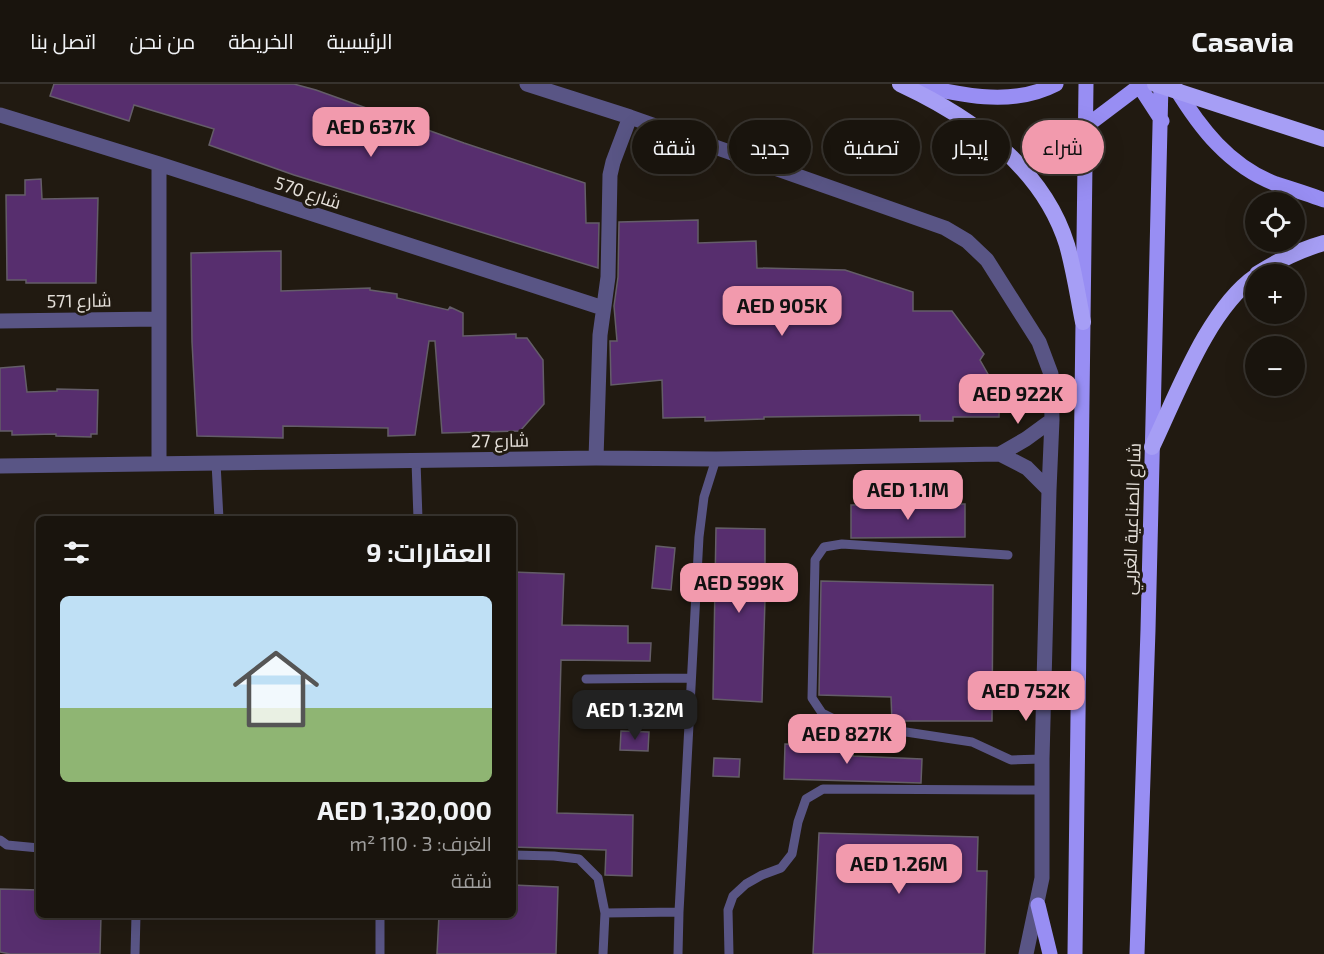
<!DOCTYPE html>
<html lang="ar">
<meta charset="utf-8">
<style>
:root{--surface:#19140d;--page:#26211b;--text:#f1f3f6;--muted:#9f9e9d;--line:#37332e;--accent:#f29aad}
body{margin:0;font-family:"Exo 2",Cairo,sans-serif;background:var(--page);color:var(--text);direction:rtl;height:100vh;display:flex;flex-direction:column;font-size:22px;white-space:nowrap}
*{box-sizing:border-box;margin:0}
p{font-size:20px;color:var(--muted)}
.icon{flex:none;width:33px;height:33px;fill:none;stroke:currentColor;stroke-width:2;stroke-linecap:round;stroke-linejoin:round}
.map{position:relative;flex:1;overflow:hidden;direction:ltr}
.drawer{position:absolute;left:36px;top:432px;width:480px;height:402px;display:flex;flex-direction:column;background:var(--surface);border-radius:9px;box-shadow:0 6px 24px #0002,0 0 0 2px var(--line);direction:rtl}
.drawer>*{flex:none}
.hud{position:absolute;left:534px;top:36px;width:570px;height:54px;direction:rtl;display:flex;gap:12px}
.tools{position:absolute;left:1245px;top:108px;display:grid;gap:12px}
.tools a{display:grid;place-items:center;width:60px;height:60px;border-radius:50%;background:var(--surface);box-shadow:0 6px 24px #0002,0 0 0 2px var(--line);font-size:30px}
.price{position:absolute;translate:-50% -51px;padding:0 14px;border-radius:12px;background:var(--accent);color:#111;font-size:20px;line-height:39px;filter:drop-shadow(0 2px 3px #0008)}
.price::after{content:'';position:absolute;left:50%;top:36px;width:18px;height:14px;margin-left:-9px;background:inherit;clip-path:polygon(0 0,100% 0,50% 100%)}
.price.on{background:#222;color:#fff}
ul{padding:0;list-style:none}
li{display:grid;align-content:center;gap:12px;height:318px;padding:0 24px}
li+li{border-top:2px solid var(--line)}
li span{display:grid;place-items:center;height:186px;border-radius:9px;color:#555}
li>.icon{margin-inline-start:auto}
span .icon{width:108px;height:108px;fill:#fffc;stroke-width:1}
li b{font-size:26px}
h2{display:flex;justify-content:space-between;align-items:center;height:72px;padding:0 24px;font-size:26px}
.pill{padding:0 21px;border-radius:27px;background:var(--surface);box-shadow:0 6px 24px #0002,0 0 0 2px var(--line);font-size:21px;line-height:54px}
.pill.on{background:var(--accent);color:#111}
header{display:flex;align-items:center;gap:36px;box-sizing:border-box;height:84px;padding:0 30px;background:var(--surface);border-bottom:2px solid var(--line)}
header strong{font-size:28px}
nav{display:flex;gap:33px;margin-inline-start:auto;font-size:21px}
.map>svg:first-child{display:block}
.building{fill:#572e6e;stroke:#645d68;stroke-width:1.5}
.lines{fill:none;stroke-linecap:round;stroke-linejoin:round}
.service{stroke:#595585;stroke-width:9}
.minor{stroke:#595585;stroke-width:15}
.primary{stroke:#988ef3;stroke-width:15}
.trunk{stroke:#a69ef5;stroke-width:16}
.labels{text-anchor:middle;dominant-baseline:central;stroke-width:6;stroke-linejoin:round;paint-order:stroke}
.street-label{font-size:18px;fill:#e5e0da;stroke:#211a11}
</style>
<header>
<strong>Casavia</strong>
<nav><a>الرئيسية</a><a>الخريطة</a><a>من نحن</a><a>اتصل بنا</a></nav>
</header>
<div class="map">
<svg width="1324" height="870" viewBox="0 0 1324 870">
<rect width="100%" height="100%" fill="#211a11"/>
<path class="building" d="M 54,0 L 294,0 L 316,6 L 464,59 L 585,99 L 586,139 L 599,139 L 598,184 L 294,91 L 209,61 L 214,45 L 134,21 L 129,37 L 50,12 Z
M 41,95 L 42,115 L 98,114 L 96,199 L 26,199 L 26,196 L 7,196 L 6,111 L 25,111 L 25,96 Z
M 698,136 L 698,159 L 756,157 L 757,184 L 845,186 L 913,208 L 913,227 L 952,227 L 984,270 L 980,276 L 992,297 L 1000,297 L 999,333 L 953,333 L 953,337 L 920,337 L 920,331 L 764,333 L 764,335 L 705,337 L 705,333 L 663,334 L 662,296 L 611,301 L 610,257 L 617,257 L 614,222 L 618,193 L 619,138 Z
M 281,167 L 281,207 L 370,204 L 370,206 L 397,210 L 397,214 L 448,226 L 450,223 L 463,229 L 463,252 L 516,250 L 516,254 L 527,254 L 543,276 L 544,320 L 520,347 L 442,349 L 435,257 L 429,257 L 415,351 L 388,352 L 388,344 L 283,342 L 283,354 L 197,352 L 192,258 L 191,169 Z
M 24,282 L 27,308 L 57,307 L 57,305 L 98,306 L 97,350 L 91,350 L 91,353 L 56,352 L 56,350 L 12,351 L 12,347 L 0,347 L 0,284 Z
M 937,420 L 965,420 L 965,453 L 851,454 L 851,421 Z
M 716,444 L 765,445 L 765,515 L 762,618 L 713,615 Z
M 656,462 L 675,464 L 671,506 L 652,504 Z
M 513,488 L 564,490 L 562,541 L 628,542 L 628,559 L 651,559 L 650,577 L 561,576 L 557,729 L 633,731 L 632,792 L 605,791 L 606,766 L 513,763 Z
M 821,497 L 993,501 L 992,637 L 892,637 L 891,613 L 819,611 Z
M 621,647 L 649,648 L 648,667 L 620,666 Z
M 785,660 L 853,661 L 853,672 L 922,675 L 921,699 L 784,695 Z
M 714,674 L 740,675 L 739,693 L 713,692 Z
M 819,749 L 978,753 L 977,787 L 987,787 L 985,870 L 813,870 Z
M 513,801 L 558,803 L 556,870 L 437,870 L 439,831 L 513,831 Z
M 0,805 L 39,806 L 39,831 L 101,831 L 100,870 L 10,870 L 0,868 Z"/>
<g class="lines">
<path class="service" d="M 416,377 L 418,435
M 216,379 L 219,435
M 1008,471 L 842,460 L 824,463 L 815,476 L 812,614 L 822,629 L 840,638 L 972,658 L 1011,676 L 1042,675
M 586,595 L 691,594
M 0,756 L 7,761 L 39,764
M 513,771 L 554,772 L 579,775 L 598,794 L 605,829 L 603,870
M 605,829 L 679,828
M 135,870 L 136,831
M 380,870 L 380,831
M 678,870 L 679,828 L 699,453 L 704,413 L 716,375
M 729,870 L 728,826 L 733,812 L 746,800 L 762,791 L 781,784 L 792,770 L 798,738 L 806,715 L 823,705 L 1042,706"/>
<path class="minor" d="M 527,0 L 630,33 L 945,144 L 967,157 L 987,176 L 1039,258 L 1051,290 L 1052,336 L 1049,406 L 1042,675 L 1042,794 L 1026,870
M 0,31 L 159,80 L 603,224
M 159,80 L 159,380
M 0,237 L 159,235
M 1000,370 L 1027,384 L 1049,406
M 596,374 L 600,251 L 608,193 L 610,91 L 613,78 L 630,33
M 0,382 L 596,374 L 716,375 L 1000,370 L 1026,355 L 1052,336"/>
<path class="primary" d="M 911,0 C 959,10 1010,24 1056,0
M 1138,0 L 1162,37
M 1175,3 C 1200,44 1229,82 1276,100 C 1292,105 1308,110 1324,116
M 1085,43 L 1142,0
M 1038,821 L 1050,870
M 1075,870 L 1086,0
M 1137,870 L 1148,546 L 1161,0"/>
<path class="trunk" d="M 900,0 C 971,33 1043,83 1067,161 C 1074,186 1078,213 1083,238
M 1155,0 L 1324,55
M 1257,190 C 1279,176 1299,166 1324,159
M 1152,363 C 1177,311 1208,225 1256,192"/>
</g>
<g class="labels">
<g class="street-label">
<text transform="translate(308 108) rotate(18)">شارع 570</text>
<text transform="translate(79 216) rotate(-1)">شارع 571</text>
<text transform="translate(500 356) rotate(-1)">شارع 27</text>
<text transform="translate(1131 435) rotate(-88)">شارع الصناعية الغربي</text>
</g>
</g>
</svg>
<div class="tools">
<a><svg class="icon" aria-label="locate" viewBox="0 0 24 24"><circle cx="12" cy="12" r="6"/><path d="M12 2v4M12 18v4M2 12h4M18 12h4"/></svg></a>
<a>+</a>
<a>−</a>
</div>
<b class="price" style="left:371px;top:74px">AED 637K</b>
<b class="price" style="left:782px;top:253px">AED 905K</b>
<b class="price" style="left:1018px;top:341px">AED 922K</b>
<b class="price" style="left:908px;top:437px">AED 1.1M</b>
<b class="price" style="left:739px;top:530px">AED 599K</b>
<b class="price" style="left:1026px;top:638px">AED 752K</b>
<b class="price on" style="left:635px;top:657px">AED 1.32M</b>
<b class="price" style="left:847px;top:681px">AED 827K</b>
<b class="price" style="left:899px;top:811px">AED 1.26M</b>
<div class="hud">
<a class="pill on">شراء</a>
<a class="pill">إيجار</a>
<a class="pill">تصفية</a>
<a class="pill">جديد</a>
<a class="pill">شقة</a>
</div>
<section class="drawer">
<h2>العقارات: 9<svg class="icon" aria-label="filters" viewBox="0 0 24 24"><path d="M4 7h16M4 17h16"/><circle cx="9" cy="7" r="2"/><circle cx="15" cy="17" r="2"/></svg></h2>
<ul>
<li><span style="background:linear-gradient(#bfe0f5 60%,#8fb573 0)"><svg class="icon" aria-label="home" viewBox="0 0 24 24"><path d="M3 11l9-7 9 7M6 9v11h12V9"/></svg></span><div><b>AED 1,320,000</b><p>الغرف: 3 · 110 m²</p><p>شقة</p></div></li>
</ul>
</section>
</div>
